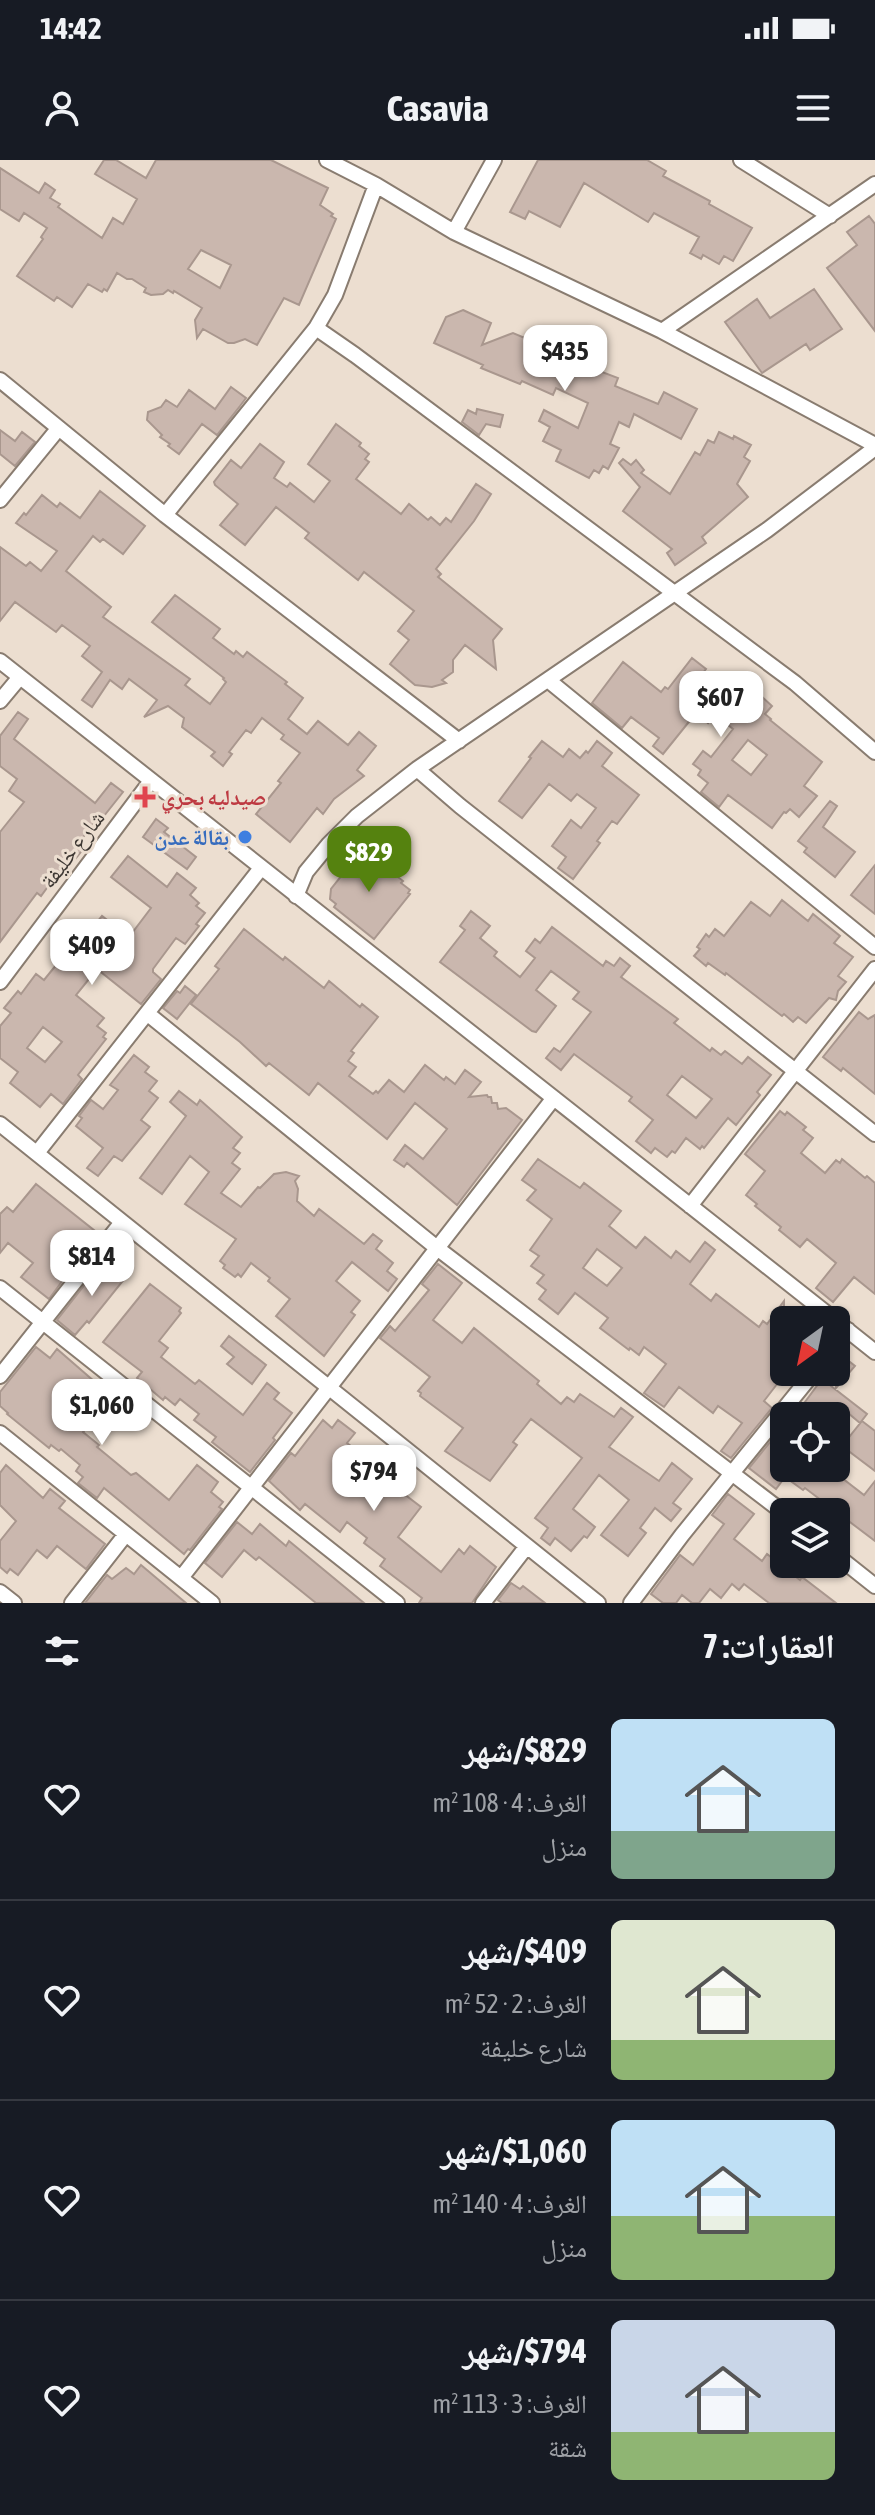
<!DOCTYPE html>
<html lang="ar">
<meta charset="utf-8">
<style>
:root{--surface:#171b24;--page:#20242c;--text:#f1f3f6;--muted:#9ea1a6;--line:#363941;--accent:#55820f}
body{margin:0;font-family:"Asap Condensed","Noto Naskh Arabic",sans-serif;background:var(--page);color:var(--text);direction:rtl;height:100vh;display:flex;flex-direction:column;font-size:30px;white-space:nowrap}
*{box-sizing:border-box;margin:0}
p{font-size:26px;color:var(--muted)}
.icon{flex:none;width:44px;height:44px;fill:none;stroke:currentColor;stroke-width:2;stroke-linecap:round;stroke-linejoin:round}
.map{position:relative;height:1443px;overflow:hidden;direction:ltr}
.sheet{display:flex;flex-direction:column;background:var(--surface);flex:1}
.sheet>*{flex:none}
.needle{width:52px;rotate:213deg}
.buttons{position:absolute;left:770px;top:1146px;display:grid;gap:16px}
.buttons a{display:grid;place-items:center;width:80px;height:80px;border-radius:12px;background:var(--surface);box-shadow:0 2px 6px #0004;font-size:40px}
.price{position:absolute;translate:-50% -68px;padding:0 18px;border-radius:16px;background:#fff;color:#222;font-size:26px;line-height:52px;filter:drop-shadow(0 2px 4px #0008)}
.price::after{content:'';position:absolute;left:50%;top:48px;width:24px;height:18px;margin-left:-12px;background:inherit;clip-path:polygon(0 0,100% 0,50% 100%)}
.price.current{background:var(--accent);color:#fff}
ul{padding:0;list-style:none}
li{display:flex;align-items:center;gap:24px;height:200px;padding:0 40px}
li+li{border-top:2px solid var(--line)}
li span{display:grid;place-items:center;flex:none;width:224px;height:160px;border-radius:12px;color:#555}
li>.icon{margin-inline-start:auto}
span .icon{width:96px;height:96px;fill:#fffc;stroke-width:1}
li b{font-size:34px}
h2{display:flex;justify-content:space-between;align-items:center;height:96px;padding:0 40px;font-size:34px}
.status{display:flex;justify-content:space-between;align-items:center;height:56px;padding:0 40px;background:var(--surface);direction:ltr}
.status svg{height:22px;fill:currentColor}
header{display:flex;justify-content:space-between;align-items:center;height:104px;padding:0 40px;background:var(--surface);font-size:36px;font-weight:700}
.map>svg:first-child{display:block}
.building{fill:#cab7ae;stroke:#a9978e;stroke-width:2;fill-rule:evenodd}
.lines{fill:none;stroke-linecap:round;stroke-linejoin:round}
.minor-casing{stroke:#897c70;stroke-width:18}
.minor{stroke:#fff;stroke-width:14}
.health-dot{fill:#e0444e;stroke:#ecded0;stroke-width:3}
.shop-dot{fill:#3f7fe0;stroke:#ecded0;stroke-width:3}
.labels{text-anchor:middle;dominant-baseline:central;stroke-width:6;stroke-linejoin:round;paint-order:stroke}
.health-label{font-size:22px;font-weight:bold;fill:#be3a42;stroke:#ecded0;text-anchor:start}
.shop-label{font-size:22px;font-weight:bold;fill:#366cbe;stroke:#ecded0;text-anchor:end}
.street-label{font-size:22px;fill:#3e3833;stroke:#ecded0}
</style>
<div class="status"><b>14:42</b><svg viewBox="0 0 49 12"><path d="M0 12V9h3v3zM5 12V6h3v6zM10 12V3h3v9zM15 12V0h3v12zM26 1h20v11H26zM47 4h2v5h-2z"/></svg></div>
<header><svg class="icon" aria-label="menu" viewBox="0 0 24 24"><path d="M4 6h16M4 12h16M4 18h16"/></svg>Casavia<svg class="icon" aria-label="person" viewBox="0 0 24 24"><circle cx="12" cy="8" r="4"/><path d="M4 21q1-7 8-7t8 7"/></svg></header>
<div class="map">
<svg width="875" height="1443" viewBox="0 0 875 1443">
<rect width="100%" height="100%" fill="#ecded0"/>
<path class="building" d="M 104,0 L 116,0 L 146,18 L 156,0 L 271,0 L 328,28 L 320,45 L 333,54 L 331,56 L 336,59 L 299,145 L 284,138 L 257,185 L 245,179 L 234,183 L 228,183 L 203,169 L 197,178 L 195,160 L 202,148 L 174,131 L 173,133 L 168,130 L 163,134 L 151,135 L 144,132 L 146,128 L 132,119 L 127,119 L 117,113 L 107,131 L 104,129 L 102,132 L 88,124 L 72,147 L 57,137 L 54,141 L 17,116 L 43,79 L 41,77 L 47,68 L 24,53 L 19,61 L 0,49 L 0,8 L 39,33 L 45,23 L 55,30 L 50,38 L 60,44 L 58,47 L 102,78 L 113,58 L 123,64 L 137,39 L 95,14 ZM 201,90 L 231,105 L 220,128 L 188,109 Z
M 538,0 L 647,0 L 666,11 L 663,16 L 710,41 L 709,44 L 752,68 L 733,101 L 724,96 L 719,104 L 703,95 L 701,99 L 690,93 L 699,77 L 654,53 L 648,62 L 584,23 L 560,67 L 529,51 L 525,59 L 510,52 Z
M 869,56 L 875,64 L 875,171 L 827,108 L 857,85 L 847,72 Z
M 814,129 L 842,169 L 810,190 L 806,184 L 762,213 L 725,162 L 757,139 L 770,158 Z
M 463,150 L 491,163 L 482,185 L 513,173 L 537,183 L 534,191 L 577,212 L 581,204 L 618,218 L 615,226 L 658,244 L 664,232 L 697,249 L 681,279 L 634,254 L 629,267 L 619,262 L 610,284 L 619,288 L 608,309 L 603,306 L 599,313 L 594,310 L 589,318 L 556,301 L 561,290 L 543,281 L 550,267 L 539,261 L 544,250 L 578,268 L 588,243 L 556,228 L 553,235 L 522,221 L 520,224 L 481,208 L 483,205 L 434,183 L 446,157 Z
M 231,227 L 246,238 L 240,246 L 217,275 L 202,264 L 179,294 L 168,286 L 170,284 L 160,277 L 162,275 L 147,260 L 148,252 L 161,247 L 166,240 L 177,247 L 189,230 L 215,249 Z
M 477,249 L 503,255 L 500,267 L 486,264 L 479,275 L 462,262 L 468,250 L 476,254 Z
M 336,264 L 361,283 L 359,286 L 369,294 L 365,299 L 369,302 L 356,319 L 401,354 L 409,344 L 428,360 L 431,357 L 440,365 L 446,358 L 451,362 L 476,324 L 491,334 L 474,361 L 436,409 L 441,414 L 438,417 L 502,469 L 493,480 L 496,509 L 465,485 L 453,500 L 453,512 L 442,520 L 446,523 L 432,527 L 415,525 L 390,504 L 409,480 L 398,471 L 414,451 L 364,412 L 358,420 L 305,378 L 309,373 L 276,347 L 245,385 L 220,365 L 238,344 L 215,325 L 214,322 L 231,300 L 241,308 L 260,284 L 284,302 L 274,318 L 287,327 L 290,323 L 314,342 L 330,321 L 308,304 Z
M 0,270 L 15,281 L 22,272 L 35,282 L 15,306 L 0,294 Z
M 719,272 L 733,279 L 734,276 L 751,285 L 744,297 L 750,301 L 737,324 L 748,337 L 702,377 L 706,383 L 675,405 L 667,393 L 672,389 L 623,351 L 640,327 L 619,303 L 623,299 L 631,305 L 636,300 L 644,310 L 641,313 L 670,334 L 695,292 L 700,295 L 708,280 L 714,283 Z
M 100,331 L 145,366 L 123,394 L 103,379 L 100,382 L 93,376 L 66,411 L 111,447 L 103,457 L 190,519 L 185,525 L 210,544 L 226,522 L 223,519 L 224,518 L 152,462 L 175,435 L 220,469 L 213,478 L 234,494 L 236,491 L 243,497 L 247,492 L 287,522 L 285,524 L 303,538 L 288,559 L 307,574 L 318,561 L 348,585 L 359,572 L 376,586 L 357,610 L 364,616 L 334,639 L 323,654 L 317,648 L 290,682 L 256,654 L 281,623 L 278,621 L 300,593 L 281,579 L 284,575 L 262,558 L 251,573 L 246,570 L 229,592 L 232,594 L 223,606 L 211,596 L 215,592 L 182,567 L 184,558 L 168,546 L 144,557 L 157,540 L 129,519 L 122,529 L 110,520 L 92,547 L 82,540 L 102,512 L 82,496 L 90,486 L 62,465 L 56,472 L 15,442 L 0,461 L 0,387 L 26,406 L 30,402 L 41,411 L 57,391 L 16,363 L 24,353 L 26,355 L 42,335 L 57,347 L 60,343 L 80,358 Z
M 692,498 L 706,509 L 699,518 L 723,536 L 737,517 L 761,536 L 772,546 L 765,554 L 771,559 L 770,560 L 822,602 L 804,626 L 817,636 L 799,657 L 790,649 L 786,653 L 784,652 L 772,668 L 728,635 L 719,647 L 701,632 L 708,623 L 698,615 L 701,610 L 693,604 L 703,591 L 711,597 L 733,569 L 715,555 L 708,563 L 696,553 L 663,594 L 653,586 L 659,578 L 631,557 L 622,568 L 592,543 L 623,502 L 661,532 L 665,527 L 668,529 ZM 748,580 L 767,595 L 751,615 L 732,600 Z
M 18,552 L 28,559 L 14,579 L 95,643 L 111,623 L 123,632 L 100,661 L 97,659 L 78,684 L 84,688 L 73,702 L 72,700 L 62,712 L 60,710 L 41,736 L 37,733 L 0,782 L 0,672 L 24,642 L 9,631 L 17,619 L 0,606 L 0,576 Z
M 542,581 L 563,597 L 569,589 L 580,598 L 586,591 L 588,593 L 597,581 L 612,593 L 602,606 L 639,635 L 617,664 L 612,661 L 597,681 L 600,683 L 573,719 L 558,708 L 566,697 L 552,686 L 571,660 L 581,668 L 596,648 L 577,634 L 571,641 L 549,624 L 522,658 L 499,641 L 531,598 L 529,597 Z
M 830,641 L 837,646 L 823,667 L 855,692 L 835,717 L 804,692 L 807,688 L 798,681 Z
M 156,659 L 168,668 L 164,672 L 196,697 L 187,709 L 143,677 Z
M 364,693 L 371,699 L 373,697 L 403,721 L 401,723 L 410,730 L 408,733 L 410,734 L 374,779 L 334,747 L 336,744 L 330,739 L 331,729 L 358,695 L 360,697 Z
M 128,696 L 167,727 L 177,713 L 196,728 L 190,735 L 199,743 L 196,746 L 205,753 L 196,764 L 199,766 L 185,784 L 176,778 L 153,809 L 153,812 L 161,819 L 141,844 L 97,809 L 76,835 L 104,858 L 97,866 L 106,873 L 103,877 L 106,879 L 78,915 L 82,919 L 63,944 L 51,934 L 40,947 L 10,923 L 18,912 L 0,898 L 0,866 L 11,853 L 4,848 L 18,831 L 21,834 L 36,814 L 44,820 L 61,799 L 68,805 L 84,785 L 81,782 L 102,756 L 129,777 L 151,748 L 111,717 ZM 43,867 L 62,882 L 45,902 L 27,888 Z
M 875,705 L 875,754 L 851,735 Z
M 782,740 L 808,761 L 813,754 L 840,776 L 834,783 L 853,797 L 838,816 L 846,822 L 838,831 L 836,840 L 829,838 L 806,863 L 798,857 L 793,862 L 784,854 L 782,856 L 726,813 L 725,815 L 708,803 L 706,806 L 694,796 L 700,789 L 697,787 L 706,774 L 709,777 L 715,769 L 724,776 L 751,742 L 770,756 Z
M 471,751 L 490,766 L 480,778 L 497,792 L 494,796 L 520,817 L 535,798 L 526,791 L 535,779 L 540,783 L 552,767 L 603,806 L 606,801 L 614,806 L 620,798 L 630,806 L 621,817 L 678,859 L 674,863 L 710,891 L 712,888 L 721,895 L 725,891 L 742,904 L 748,897 L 771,915 L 757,932 L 760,935 L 736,965 L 728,958 L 704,988 L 702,986 L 700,989 L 686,978 L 675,993 L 672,991 L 667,997 L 655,988 L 651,993 L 636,981 L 653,960 L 629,941 L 632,937 L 574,894 L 561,910 L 546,898 L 554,888 L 560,892 L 591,852 L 573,839 L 579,832 L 551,811 L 536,830 L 556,846 L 536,872 L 532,871 L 440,802 L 465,770 L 460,766 ZM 682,916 L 712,939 L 696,958 L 667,935 Z
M 244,769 L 283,800 L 285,797 L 324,828 L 329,821 L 360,847 L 362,844 L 378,857 L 351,891 L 354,893 L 348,901 L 356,907 L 349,916 L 373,934 L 376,931 L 378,933 L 389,920 L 404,932 L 425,905 L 444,920 L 446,917 L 455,924 L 465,910 L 481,922 L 469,937 L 487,935 L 488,937 L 491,937 L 492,943 L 497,943 L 498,949 L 506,948 L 522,960 L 457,1045 L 407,1003 L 404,1007 L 394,1000 L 405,985 L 423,999 L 447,969 L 415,943 L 387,979 L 318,923 L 309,935 L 269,903 L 266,906 L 240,882 L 191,844 L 219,809 L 215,806 Z
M 185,826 L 196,835 L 177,859 L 163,848 L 177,831 L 180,833 Z
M 859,852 L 868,859 L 875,855 L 875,934 L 843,908 L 841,911 L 823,897 Z
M 134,895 L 149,907 L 145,912 L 157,921 L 149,931 L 158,938 L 141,960 L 150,967 L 122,1001 L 114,996 L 98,1016 L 87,1008 L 103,988 L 76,966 L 82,958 L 79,956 L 91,940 L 103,949 L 118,930 L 110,925 Z
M 179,931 L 197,945 L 200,940 L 242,977 L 233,988 L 240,993 L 232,1003 L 240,1009 L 221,1033 L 241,1047 L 258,1027 L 260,1028 L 274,1014 L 286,1012 L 299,1016 L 295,1021 L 298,1029 L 297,1041 L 314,1056 L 319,1049 L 364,1084 L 373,1074 L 382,1081 L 376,1089 L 393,1103 L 387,1111 L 397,1119 L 388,1131 L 352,1102 L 336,1121 L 360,1141 L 351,1152 L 355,1155 L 324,1196 L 276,1156 L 290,1139 L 268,1121 L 270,1118 L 251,1103 L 241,1117 L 238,1114 L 235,1117 L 223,1108 L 225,1105 L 220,1101 L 236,1079 L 185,1044 L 209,1012 L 190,996 L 162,1034 L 140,1018 L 186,956 L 170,942 Z
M 780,951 L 785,955 L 787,952 L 806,967 L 803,970 L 813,978 L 801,993 L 825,1013 L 836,1000 L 840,1003 L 842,999 L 865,1018 L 867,1016 L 875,1023 L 875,1134 L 854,1117 L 833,1142 L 816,1128 L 836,1103 L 807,1079 L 800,1087 L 779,1070 L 781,1067 L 755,1046 L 757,1044 L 746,1035 L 765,1011 L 745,994 Z
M 538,999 L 580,1028 L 584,1023 L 621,1051 L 609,1066 L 636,1088 L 645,1077 L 671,1098 L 676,1091 L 690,1102 L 705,1082 L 715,1090 L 690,1124 L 711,1141 L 716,1134 L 759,1167 L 763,1161 L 767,1164 L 784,1141 L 784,1215 L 764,1241 L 772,1248 L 731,1298 L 721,1291 L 742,1263 L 718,1246 L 713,1253 L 679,1227 L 664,1247 L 644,1233 L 666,1204 L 644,1187 L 639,1195 L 630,1188 L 629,1190 L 600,1168 L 608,1158 L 575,1133 L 558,1154 L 539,1139 L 546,1130 L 537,1123 L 544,1115 L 531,1106 L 539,1096 L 530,1090 L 552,1059 L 527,1040 L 536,1030 L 522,1020 ZM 597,1089 L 622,1108 L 607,1126 L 583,1108 Z
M 36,1024 L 95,1071 L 57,1115 L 63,1120 L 49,1139 L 21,1117 L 33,1103 L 8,1083 L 0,1093 L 0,1054 L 7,1047 L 13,1052 Z
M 104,1100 L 126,1117 L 89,1163 L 87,1161 L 75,1175 L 57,1160 Z
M 438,1104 L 462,1123 L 433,1160 L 462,1183 L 474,1168 L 539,1221 L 537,1224 L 561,1244 L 567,1237 L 574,1242 L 580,1234 L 614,1257 L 621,1248 L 633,1257 L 609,1287 L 659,1321 L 672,1303 L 692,1319 L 673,1343 L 681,1349 L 671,1361 L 655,1348 L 640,1368 L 646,1373 L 628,1396 L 601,1375 L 629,1340 L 599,1315 L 573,1349 L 595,1367 L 587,1378 L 584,1376 L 571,1391 L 555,1378 L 550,1385 L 541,1378 L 548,1368 L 535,1358 L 582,1298 L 531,1259 L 513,1282 L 517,1285 L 490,1321 L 445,1291 L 463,1268 L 420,1236 L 421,1233 L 418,1231 L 430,1217 L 380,1178 L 390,1166 L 395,1171 L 429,1130 L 422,1124 Z
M 150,1124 L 181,1148 L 179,1151 L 181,1153 L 159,1181 L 168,1188 L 161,1197 L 195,1224 L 199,1220 L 243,1255 L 267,1223 L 279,1233 L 274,1239 L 292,1253 L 273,1278 L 275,1280 L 250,1312 L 212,1282 L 216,1277 L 194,1260 L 199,1254 L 180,1239 L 175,1245 L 165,1237 L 163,1240 L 137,1218 L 142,1212 L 103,1182 Z
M 229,1176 L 266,1205 L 252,1224 L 227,1204 L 234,1197 L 221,1186 Z
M 36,1187 L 50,1198 L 57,1189 L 103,1229 L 101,1232 L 110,1240 L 83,1272 L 99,1285 L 97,1287 L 131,1315 L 136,1313 L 169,1340 L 197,1305 L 218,1322 L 211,1332 L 223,1342 L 219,1347 L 222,1349 L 190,1390 L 188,1389 L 184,1394 L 104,1328 L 97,1338 L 78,1323 L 83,1317 L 76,1311 L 80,1305 L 61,1289 L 59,1291 L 51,1285 L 49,1288 L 7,1254 L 8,1253 L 0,1246 L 0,1232 Z
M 841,1195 L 855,1206 L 836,1228 L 836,1201 Z
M 822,1219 L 867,1254 L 860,1263 L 842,1248 L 835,1256 L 824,1256 L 805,1242 Z
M 323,1260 L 332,1268 L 338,1260 L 355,1273 L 347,1283 L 369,1300 L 377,1290 L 401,1311 L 391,1324 L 421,1347 L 398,1377 L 441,1412 L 459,1389 L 464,1394 L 470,1386 L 496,1407 L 472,1443 L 419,1443 L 422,1438 L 380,1406 L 385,1399 L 364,1383 L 367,1378 L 347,1362 L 340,1372 L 305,1344 L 300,1350 L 269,1321 L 291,1293 L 295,1296 Z
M 862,1261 L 875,1271 L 875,1311 L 842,1286 Z
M 784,1265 L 784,1308 L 829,1308 L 864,1335 L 875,1321 L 875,1381 L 805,1328 L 803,1330 L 785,1317 L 776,1329 L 749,1308 Z
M 6,1305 L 43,1338 L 50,1329 L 65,1341 L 59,1348 L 105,1384 L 86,1409 L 57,1386 L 47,1398 L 37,1390 L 18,1415 L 10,1409 L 7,1413 L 0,1407 L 0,1381 L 16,1361 L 0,1345 L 0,1313 Z
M 728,1334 L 754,1354 L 734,1379 L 762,1401 L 767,1394 L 800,1420 L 802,1417 L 836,1443 L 769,1443 L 744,1424 L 739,1430 L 732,1424 L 721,1438 L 710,1429 L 699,1443 L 692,1443 L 682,1435 L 676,1443 L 663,1443 L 651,1434 L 680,1395 L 693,1405 L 724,1364 L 712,1355 Z
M 237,1362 L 252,1374 L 260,1364 L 286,1386 L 289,1381 L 364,1443 L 316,1443 L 259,1397 L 256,1400 L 244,1390 L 222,1417 L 205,1403 Z
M 141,1405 L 186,1443 L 85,1443 L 107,1415 L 112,1419 L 126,1408 L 134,1414 Z
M 511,1423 L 520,1429 L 523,1426 L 545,1443 L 502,1443 L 498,1440 Z"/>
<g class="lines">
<defs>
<path id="minor" d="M 327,0 L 376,25 L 335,135 L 316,168 L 355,195 L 795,523 L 875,592
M 741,0 L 830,56
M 376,25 L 454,72 L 662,171 L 875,285
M 454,72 L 494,0
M 662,171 L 875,24
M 0,220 L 165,355 L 459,581
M 0,340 L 58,269
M 165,355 L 316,168
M 0,501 L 835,1160
M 548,520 L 875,787
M 0,541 L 20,517
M 417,609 L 460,646 L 875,974
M 296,736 L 306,712 L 329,684 L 357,656 L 417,609 L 767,370 L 875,288
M 0,822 L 151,621
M 148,854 L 437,1088 L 784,1353
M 0,964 L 598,1443
M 37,993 L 261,708
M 690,1046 L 875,809
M 0,1128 L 397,1443
M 836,1161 L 875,1192
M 836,1185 L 848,1170
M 0,1216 L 122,1062
M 0,1273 L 212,1443
M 836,1395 L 875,1426
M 181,1418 L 553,939
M 0,1432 L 14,1443
M 72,1443 L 126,1374
M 483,1443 L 527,1386
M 631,1443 L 682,1375 L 814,1212"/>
</defs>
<use href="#minor" class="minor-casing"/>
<use href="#minor" class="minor"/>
</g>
<path class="health-dot" d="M141 625h8v8h8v8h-8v8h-8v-8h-8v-8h8z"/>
<circle class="shop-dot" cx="245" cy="677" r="8"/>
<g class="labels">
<g class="health-label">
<text x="161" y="637">صيدليه بحري</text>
</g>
<g class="shop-label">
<text x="229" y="677">بقالة عدن</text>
</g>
<g class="street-label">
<text transform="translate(72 689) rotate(-53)">شارع خليفة</text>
</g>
</g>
</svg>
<div class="buttons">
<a><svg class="needle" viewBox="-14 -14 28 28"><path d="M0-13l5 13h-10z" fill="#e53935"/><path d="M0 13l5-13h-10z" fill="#9ea1a6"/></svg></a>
<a><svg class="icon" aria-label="locate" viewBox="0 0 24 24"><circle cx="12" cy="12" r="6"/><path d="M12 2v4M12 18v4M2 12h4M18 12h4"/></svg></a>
<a><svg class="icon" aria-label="layers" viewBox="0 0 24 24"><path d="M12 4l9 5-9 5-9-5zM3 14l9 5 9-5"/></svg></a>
</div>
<b class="price" style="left:565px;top:233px">$435</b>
<b class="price" style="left:721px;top:579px">$607</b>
<b class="price current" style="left:369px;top:734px">$829</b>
<b class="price" style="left:92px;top:827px">$409</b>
<b class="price" style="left:92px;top:1138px">$814</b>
<b class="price" style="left:102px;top:1287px">$1,060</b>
<b class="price" style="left:374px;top:1353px">$794</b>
</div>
<section class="sheet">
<h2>العقارات: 7<svg class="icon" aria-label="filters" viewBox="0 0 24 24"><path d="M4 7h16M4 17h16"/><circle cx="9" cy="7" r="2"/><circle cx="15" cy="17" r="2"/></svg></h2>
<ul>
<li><span style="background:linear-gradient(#bfe0f5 70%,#7fa58c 0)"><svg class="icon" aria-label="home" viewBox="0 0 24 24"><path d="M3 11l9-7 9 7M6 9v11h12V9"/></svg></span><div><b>$829/شهر</b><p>الغرف: 4 · 108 m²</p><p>منزل</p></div><svg class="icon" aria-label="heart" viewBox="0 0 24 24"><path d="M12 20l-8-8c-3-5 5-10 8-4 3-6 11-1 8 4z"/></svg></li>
<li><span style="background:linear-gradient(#dfe7d0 75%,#8fb573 0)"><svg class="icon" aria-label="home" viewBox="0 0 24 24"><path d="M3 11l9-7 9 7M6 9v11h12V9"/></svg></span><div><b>$409/شهر</b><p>الغرف: 2 · 52 m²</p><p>شارع خليفة</p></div><svg class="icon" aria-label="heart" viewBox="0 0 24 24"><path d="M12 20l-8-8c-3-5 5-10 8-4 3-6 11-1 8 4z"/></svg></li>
<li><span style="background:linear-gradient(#bfe0f5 60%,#8fb573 0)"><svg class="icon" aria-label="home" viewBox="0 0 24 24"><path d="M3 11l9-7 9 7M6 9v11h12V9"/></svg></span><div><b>$1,060/شهر</b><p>الغرف: 4 · 140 m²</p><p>منزل</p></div><svg class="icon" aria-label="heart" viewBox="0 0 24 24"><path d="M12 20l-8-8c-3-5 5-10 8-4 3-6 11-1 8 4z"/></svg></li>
<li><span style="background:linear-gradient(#c9d6e8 70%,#8fb573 0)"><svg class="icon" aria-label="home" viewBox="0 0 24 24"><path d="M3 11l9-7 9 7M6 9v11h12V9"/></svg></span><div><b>$794/شهر</b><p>الغرف: 3 · 113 m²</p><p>شقة</p></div><svg class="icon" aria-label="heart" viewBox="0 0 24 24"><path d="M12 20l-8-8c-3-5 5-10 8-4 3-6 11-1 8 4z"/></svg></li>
</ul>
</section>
